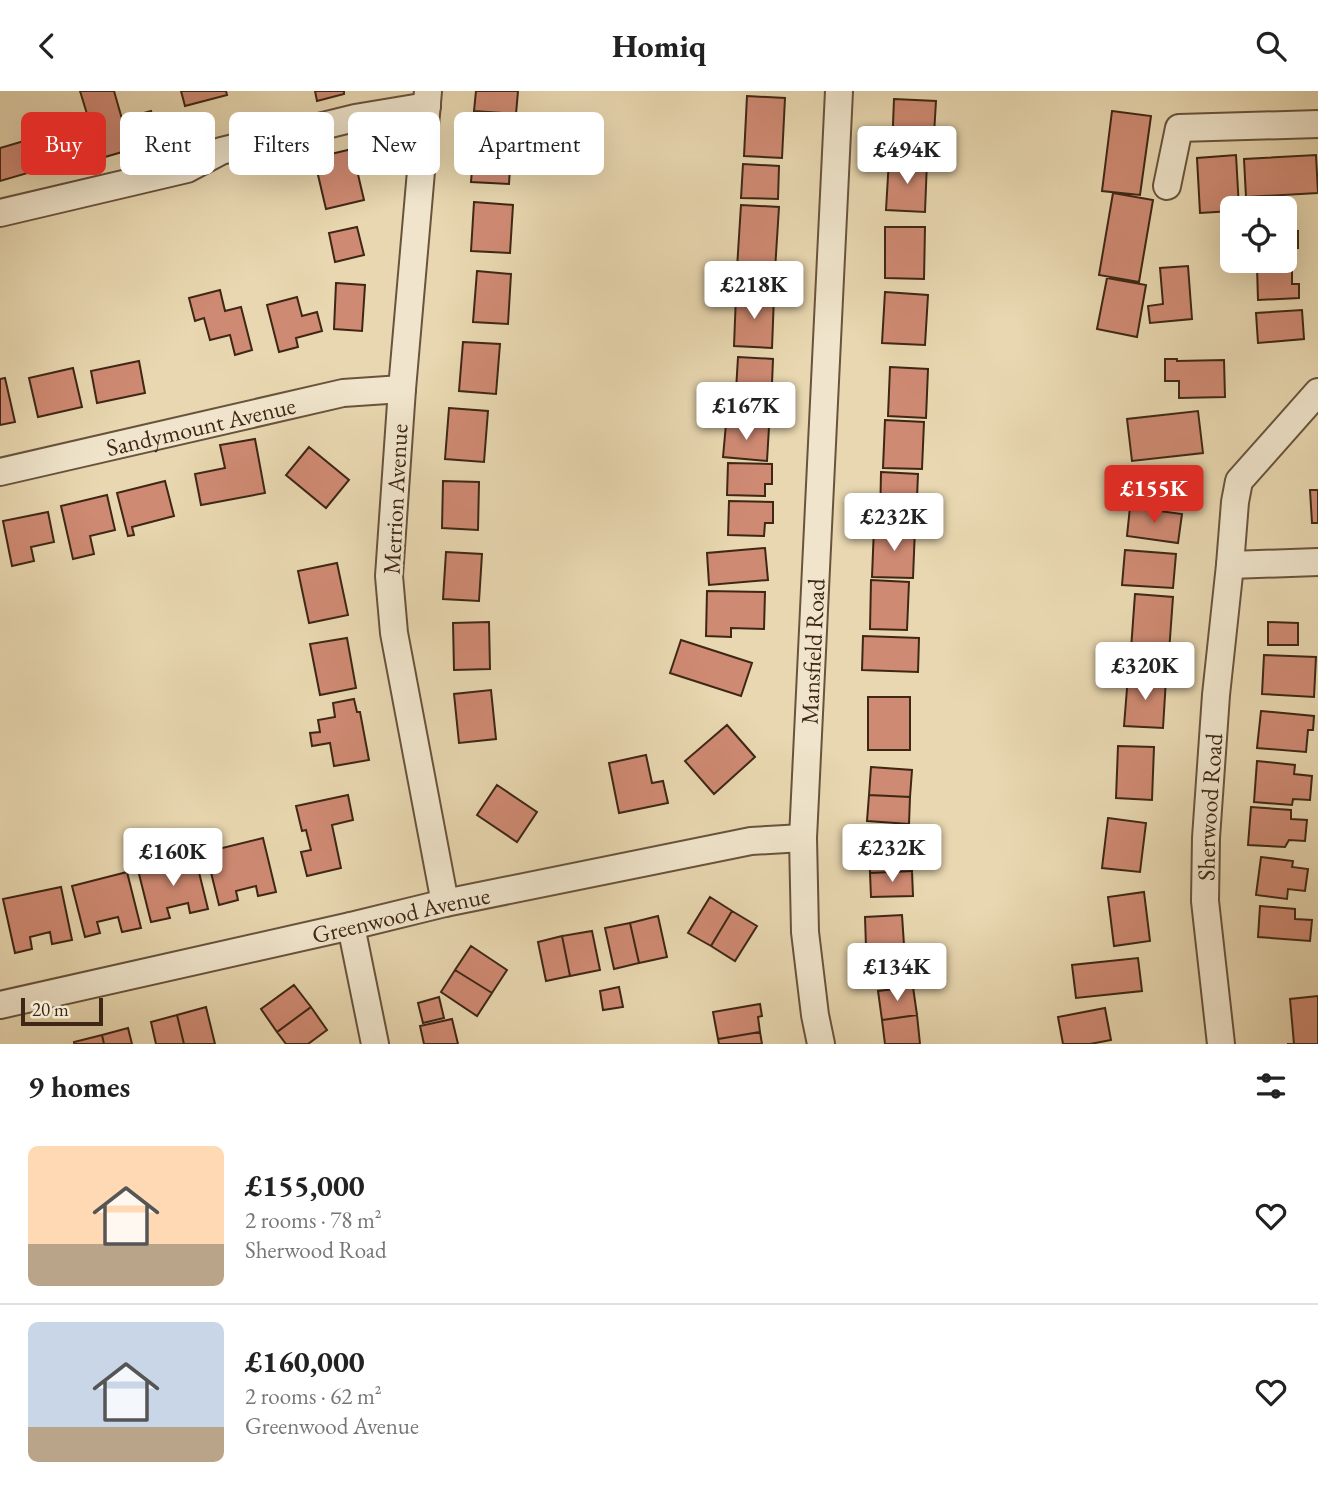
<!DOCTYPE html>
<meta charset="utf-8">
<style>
:root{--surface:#fff;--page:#f6f6f6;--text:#222;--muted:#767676;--line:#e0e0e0;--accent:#d93025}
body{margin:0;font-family:"EB Garamond",serif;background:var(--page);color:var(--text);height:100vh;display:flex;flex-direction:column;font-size:26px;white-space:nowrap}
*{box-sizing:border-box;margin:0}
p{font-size:23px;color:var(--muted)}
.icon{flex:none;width:38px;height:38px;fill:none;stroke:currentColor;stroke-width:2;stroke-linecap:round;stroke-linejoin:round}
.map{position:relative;height:953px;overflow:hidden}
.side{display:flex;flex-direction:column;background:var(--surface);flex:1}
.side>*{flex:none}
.guide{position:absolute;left:21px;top:21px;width:700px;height:63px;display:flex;gap:14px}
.tools{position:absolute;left:1220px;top:105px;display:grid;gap:14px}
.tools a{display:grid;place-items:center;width:77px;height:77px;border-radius:10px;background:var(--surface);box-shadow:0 7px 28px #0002;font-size:35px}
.scale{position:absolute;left:21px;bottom:18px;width:82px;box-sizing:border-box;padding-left:7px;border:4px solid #3e2715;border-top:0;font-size:19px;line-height:24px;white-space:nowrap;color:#3e2715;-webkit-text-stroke:5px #f0e5cc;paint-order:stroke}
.price{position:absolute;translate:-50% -60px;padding:0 16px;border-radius:7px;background:#fff;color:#222;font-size:23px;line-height:46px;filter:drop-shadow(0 2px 4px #0008)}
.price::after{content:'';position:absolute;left:50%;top:42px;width:21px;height:16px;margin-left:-10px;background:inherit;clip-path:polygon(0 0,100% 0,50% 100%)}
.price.active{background:var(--accent);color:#fff}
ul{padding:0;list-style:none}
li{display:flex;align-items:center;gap:21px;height:175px;padding:0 28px}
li+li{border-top:2px solid var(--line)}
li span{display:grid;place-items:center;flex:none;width:196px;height:140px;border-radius:10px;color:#555}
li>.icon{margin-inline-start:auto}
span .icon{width:84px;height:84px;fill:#fffc;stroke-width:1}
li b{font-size:30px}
h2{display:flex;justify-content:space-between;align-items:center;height:84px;padding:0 28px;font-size:30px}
.pill{padding:0 24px;border-radius:10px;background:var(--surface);box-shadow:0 7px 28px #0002;font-size:24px;line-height:63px}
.pill.active{background:var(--accent);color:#fff}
header{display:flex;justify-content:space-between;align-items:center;height:91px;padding:0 28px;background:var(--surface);font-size:32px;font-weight:700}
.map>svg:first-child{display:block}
.building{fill:#cf8a73;stroke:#3e2715;stroke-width:2}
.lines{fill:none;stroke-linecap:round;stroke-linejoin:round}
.minor-casing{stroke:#68533c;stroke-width:30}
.minor{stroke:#f0e5cc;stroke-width:26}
.labels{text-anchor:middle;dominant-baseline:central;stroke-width:6;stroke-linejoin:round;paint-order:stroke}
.street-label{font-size:24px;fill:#3e2715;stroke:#f0e5cc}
</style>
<header><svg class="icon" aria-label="back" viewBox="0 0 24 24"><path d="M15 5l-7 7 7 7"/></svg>Homiq<svg class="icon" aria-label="search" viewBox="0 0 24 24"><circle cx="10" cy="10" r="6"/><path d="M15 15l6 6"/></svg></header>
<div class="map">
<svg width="1318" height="953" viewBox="0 0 1318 953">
<rect width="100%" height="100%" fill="#e8d7b0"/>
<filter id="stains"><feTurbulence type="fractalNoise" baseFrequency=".00286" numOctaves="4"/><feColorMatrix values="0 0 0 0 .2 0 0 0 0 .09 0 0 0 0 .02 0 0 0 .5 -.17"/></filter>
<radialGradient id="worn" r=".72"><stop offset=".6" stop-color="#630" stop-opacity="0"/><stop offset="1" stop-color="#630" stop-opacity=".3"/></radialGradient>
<path class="building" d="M 80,0 L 114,0 L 122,28 L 151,20 L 160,50 L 74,75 L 72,69 L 0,90 L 0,57 L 65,38 L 67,43 L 91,36 Z
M 181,0 L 226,0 L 227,4 L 185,15 Z
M 315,0 L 344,0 L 344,3 L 317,10 Z
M 476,0 L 518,0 L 516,23 L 474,20 Z
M 747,5 L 785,7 L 782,67 L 744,65 Z
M 894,8 L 936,10 L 933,60 L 892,58 Z
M 1112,20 L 1151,25 L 1140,104 L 1102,100 Z
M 475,42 L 512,44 L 509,93 L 471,91 Z
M 352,58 L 364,109 L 326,118 L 314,67 Z
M 1236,64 L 1239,117 L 1232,117 L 1232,120 L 1200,122 L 1197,67 Z
M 1316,64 L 1318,102 L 1246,106 L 1244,68 Z
M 889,68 L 927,70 L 925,121 L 886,119 Z
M 743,73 L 779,75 L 778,108 L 741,107 Z
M 1113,102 L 1153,109 L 1139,191 L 1099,184 Z
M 474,111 L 513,114 L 510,162 L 471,160 Z
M 741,114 L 779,116 L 774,195 L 736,193 Z
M 357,136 L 364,164 L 335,171 L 329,142 Z
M 885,136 L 925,136 L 924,188 L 885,187 Z
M 1284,140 L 1298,140 L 1298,157 L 1291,157 L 1292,175 L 1257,176 L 1257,170 L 1284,170 Z
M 1188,175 L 1192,228 L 1150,232 L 1148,215 L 1163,213 L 1160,177 Z
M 1292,175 L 1292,193 L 1299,193 L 1299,207 L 1258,209 L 1257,176 Z
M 477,180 L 511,183 L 508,233 L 473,231 Z
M 1107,187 L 1146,194 L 1137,246 L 1097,238 Z
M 336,192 L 365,194 L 362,240 L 334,238 Z
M 220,199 L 225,220 L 241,216 L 252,259 L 235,264 L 230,244 L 210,249 L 204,227 L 195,230 L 189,207 Z
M 885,201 L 928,204 L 925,254 L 882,252 Z
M 736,204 L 774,205 L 772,257 L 734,255 Z
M 297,206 L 302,225 L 317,221 L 322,240 L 296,247 L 298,256 L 279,261 L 267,214 Z
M 1302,219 L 1304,248 L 1258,252 L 1256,222 Z
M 463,251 L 500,253 L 496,303 L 459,300 Z
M 738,266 L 773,268 L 771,317 L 735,316 Z
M 1165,268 L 1177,268 L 1177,270 L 1224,269 L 1225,306 L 1179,307 L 1179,290 L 1165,290 Z
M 139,270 L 145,302 L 97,312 L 91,280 Z
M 890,276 L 928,278 L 926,327 L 888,325 Z
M 73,277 L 82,316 L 38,326 L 29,287 Z
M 5,287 L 15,331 L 0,334 L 0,288 Z
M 449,317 L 488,320 L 484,371 L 445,368 Z
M 1198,320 L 1203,362 L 1132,370 L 1127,328 Z
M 885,329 L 924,331 L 922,378 L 883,377 Z
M 726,333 L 769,336 L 767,370 L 723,366 Z
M 255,348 L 265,402 L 201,414 L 195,383 L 225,377 L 220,354 Z
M 309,356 L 349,389 L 326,417 L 286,384 Z
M 728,372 L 772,373 L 772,393 L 765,393 L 765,405 L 727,404 Z
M 1134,377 L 1188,385 L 1183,415 L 1129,407 Z
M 881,381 L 918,383 L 916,431 L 880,430 Z
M 165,390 L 174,425 L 132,436 L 134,444 L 128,445 L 117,402 Z
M 443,390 L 479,391 L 478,439 L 442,437 Z
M 1310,399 L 1318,399 L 1318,432 L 1312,432 Z
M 107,404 L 115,439 L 90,445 L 94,463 L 73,468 L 61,415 Z
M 729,410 L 773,411 L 773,432 L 765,432 L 764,445 L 728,444 Z
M 1130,416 L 1182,423 L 1178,452 L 1127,445 Z
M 48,421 L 54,451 L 31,456 L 34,470 L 12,475 L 3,430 Z
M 874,436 L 915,437 L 913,487 L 872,486 Z
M 765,457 L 768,489 L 709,494 L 707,462 Z
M 1125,459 L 1176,463 L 1173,497 L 1122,494 Z
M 446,461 L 482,463 L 479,510 L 443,508 Z
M 337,472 L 348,524 L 309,532 L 298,480 Z
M 871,489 L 909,491 L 907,539 L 870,538 Z
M 707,500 L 765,501 L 764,538 L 731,537 L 731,546 L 706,545 Z
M 1135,503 L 1173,506 L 1168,575 L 1130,572 Z
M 489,531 L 490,578 L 454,579 L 453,532 Z
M 1268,531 L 1298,532 L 1298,554 L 1268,554 Z
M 863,545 L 919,547 L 918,581 L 862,579 Z
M 347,547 L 356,597 L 320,604 L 310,553 Z
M 681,549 L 752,572 L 741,605 L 670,582 Z
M 1264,564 L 1316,566 L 1314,606 L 1262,603 Z
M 1128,585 L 1166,588 L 1163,637 L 1124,635 Z
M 491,599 L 496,648 L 459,652 L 454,603 Z
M 868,606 L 910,606 L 910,659 L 868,659 Z
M 354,608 L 357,621 L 360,621 L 369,669 L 334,675 L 330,652 L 312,655 L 310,642 L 320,641 L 318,629 L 335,626 L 333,612 Z
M 1261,620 L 1314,625 L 1313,639 L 1308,639 L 1306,661 L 1257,657 Z
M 727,634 L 755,666 L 714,703 L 685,670 Z
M 1118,655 L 1154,656 L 1152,709 L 1116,707 Z
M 646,664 L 652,692 L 663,690 L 668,712 L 619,722 L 609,672 Z
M 1257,670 L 1295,674 L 1294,683 L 1312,685 L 1310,709 L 1293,708 L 1292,714 L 1254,711 Z
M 871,676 L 912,679 L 910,706 L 869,704 Z
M 497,694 L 537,721 L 517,751 L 477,724 Z
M 348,704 L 353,729 L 332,734 L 341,777 L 307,785 L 301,761 L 311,759 L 306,739 L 302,740 L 296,715 Z
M 869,704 L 910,706 L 909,733 L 867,730 Z
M 1251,716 L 1291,719 L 1291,728 L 1307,729 L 1305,750 L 1289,749 L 1285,756 L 1248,754 Z
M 1108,727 L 1146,732 L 1140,781 L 1102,777 Z
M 263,747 L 276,801 L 258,805 L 256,795 L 236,800 L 238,809 L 219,814 L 206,761 Z
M 910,750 L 912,780 L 870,782 L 869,752 Z
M 195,765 L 208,818 L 190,822 L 188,812 L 167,817 L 170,827 L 151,831 L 138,779 Z
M 1261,766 L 1293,770 L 1292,776 L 1308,778 L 1305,800 L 1288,798 L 1287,808 L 1256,804 Z
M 912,780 L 913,805 L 871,806 L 870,782 Z
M 127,781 L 141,837 L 122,841 L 118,826 L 97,831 L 100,842 L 85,846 L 72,795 Z
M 61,796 L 72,849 L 52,853 L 50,841 L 30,846 L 32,858 L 15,862 L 3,808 Z
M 1144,801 L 1150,850 L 1114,855 L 1108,806 Z
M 710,806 L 732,820 L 711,855 L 688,842 Z
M 1260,815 L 1295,818 L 1295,828 L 1312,829 L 1310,850 L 1258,846 Z
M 732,820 L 757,835 L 735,870 L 711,855 Z
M 902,824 L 904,854 L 866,856 L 865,826 Z
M 658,825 L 667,866 L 639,872 L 630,832 Z
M 630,832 L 639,872 L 614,878 L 605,837 Z
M 592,840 L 600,879 L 570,885 L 562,845 Z
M 562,845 L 570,885 L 546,890 L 538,851 Z
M 904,854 L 905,878 L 868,880 L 866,856 Z
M 471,855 L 507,879 L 492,902 L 455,879 Z
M 1138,867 L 1142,900 L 1076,907 L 1072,874 Z
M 455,879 L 492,902 L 477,925 L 441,901 Z
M 294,894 L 311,916 L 277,941 L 261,918 Z
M 619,896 L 623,916 L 603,919 L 600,900 Z
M 913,896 L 917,924 L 882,929 L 878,900 Z
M 1318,905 L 1318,953 L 1287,953 L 1294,953 L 1290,908 Z
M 439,906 L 444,927 L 423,932 L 418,912 Z
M 760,913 L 762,925 L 758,926 L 760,941 L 718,948 L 713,921 Z
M 206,916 L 215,953 L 184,953 L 177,924 Z
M 311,916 L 327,939 L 308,953 L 286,953 L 277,941 Z
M 1105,917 L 1111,949 L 1090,953 L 1063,953 L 1058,926 Z
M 177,924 L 184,953 L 156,953 L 151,931 Z
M 917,924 L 920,953 L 885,953 L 882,929 Z
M 452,928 L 458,953 L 424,953 L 420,935 Z
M 128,937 L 132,953 L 104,953 L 102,944 Z
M 760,941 L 762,953 L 719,953 L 718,948 Z
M 102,944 L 104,953 L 74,953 L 74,951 Z"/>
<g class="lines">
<defs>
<g id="minor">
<path d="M 428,0 L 402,298 L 389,485 L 394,542 L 445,812"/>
<path d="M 1167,95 L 1179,37 L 1318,33"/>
<path d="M 0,122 L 187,78 L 221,60 L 355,27 L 427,15"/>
<path id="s1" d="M 0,381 L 343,302 L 402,298"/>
<path d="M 1230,474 L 1318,471"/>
<path d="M 351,835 L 375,953"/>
<path id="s2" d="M 0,914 L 351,835 L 445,812 L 751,750 L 803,747"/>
<path id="s3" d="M 821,953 L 815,924 L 805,841 L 803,747 L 839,0"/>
<path id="s4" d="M 1221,953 L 1205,810 L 1206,747 L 1216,604 L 1230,474 L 1235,411 L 1239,390 L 1318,301"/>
</g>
</defs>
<use href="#minor" class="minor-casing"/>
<use href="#minor" class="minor"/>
</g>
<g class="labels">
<g class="street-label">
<text stroke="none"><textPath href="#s1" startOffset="206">Sandymount Avenue</textPath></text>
<text transform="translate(395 408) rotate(-87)">Merrion Avenue</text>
<text stroke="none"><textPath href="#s3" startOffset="394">Mansfield Road</textPath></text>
<text stroke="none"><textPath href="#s4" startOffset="238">Sherwood Road</textPath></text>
<text stroke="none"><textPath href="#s2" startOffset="411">Greenwood Avenue</textPath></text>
</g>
</g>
<rect width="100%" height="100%" filter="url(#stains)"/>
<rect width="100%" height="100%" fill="url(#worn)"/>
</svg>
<div class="tools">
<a><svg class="icon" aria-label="locate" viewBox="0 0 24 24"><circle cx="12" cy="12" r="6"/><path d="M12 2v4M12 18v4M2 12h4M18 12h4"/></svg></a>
</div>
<div class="scale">20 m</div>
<b class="price" style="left:907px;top:95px">£494K</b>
<b class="price" style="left:754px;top:230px">£218K</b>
<b class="price" style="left:746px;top:351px">£167K</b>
<b class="price active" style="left:1154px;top:434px">£155K</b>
<b class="price" style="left:894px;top:462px">£232K</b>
<b class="price" style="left:1145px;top:611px">£320K</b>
<b class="price" style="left:892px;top:793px">£232K</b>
<b class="price" style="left:173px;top:797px">£160K</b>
<b class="price" style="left:897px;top:912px">£134K</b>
<div class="guide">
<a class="pill active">Buy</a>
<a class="pill">Rent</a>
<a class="pill">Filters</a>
<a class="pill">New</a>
<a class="pill">Apartment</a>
</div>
</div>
<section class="side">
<h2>9 homes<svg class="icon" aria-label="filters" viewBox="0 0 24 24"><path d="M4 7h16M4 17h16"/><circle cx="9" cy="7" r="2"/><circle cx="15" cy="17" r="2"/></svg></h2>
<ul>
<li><span style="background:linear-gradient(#ffd9b3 70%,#b9a48a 0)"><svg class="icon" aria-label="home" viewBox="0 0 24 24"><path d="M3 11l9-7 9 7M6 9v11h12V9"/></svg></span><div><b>£155,000</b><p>2 rooms · 78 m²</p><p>Sherwood Road</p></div><svg class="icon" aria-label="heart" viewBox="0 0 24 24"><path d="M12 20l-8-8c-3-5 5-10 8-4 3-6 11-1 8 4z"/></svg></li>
<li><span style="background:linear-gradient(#c9d6e8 75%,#b9a48a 0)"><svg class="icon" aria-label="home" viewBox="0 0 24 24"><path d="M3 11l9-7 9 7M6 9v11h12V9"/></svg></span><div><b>£160,000</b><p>2 rooms · 62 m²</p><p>Greenwood Avenue</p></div><svg class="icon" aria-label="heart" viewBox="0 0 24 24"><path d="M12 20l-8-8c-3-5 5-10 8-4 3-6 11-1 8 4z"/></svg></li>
</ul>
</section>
